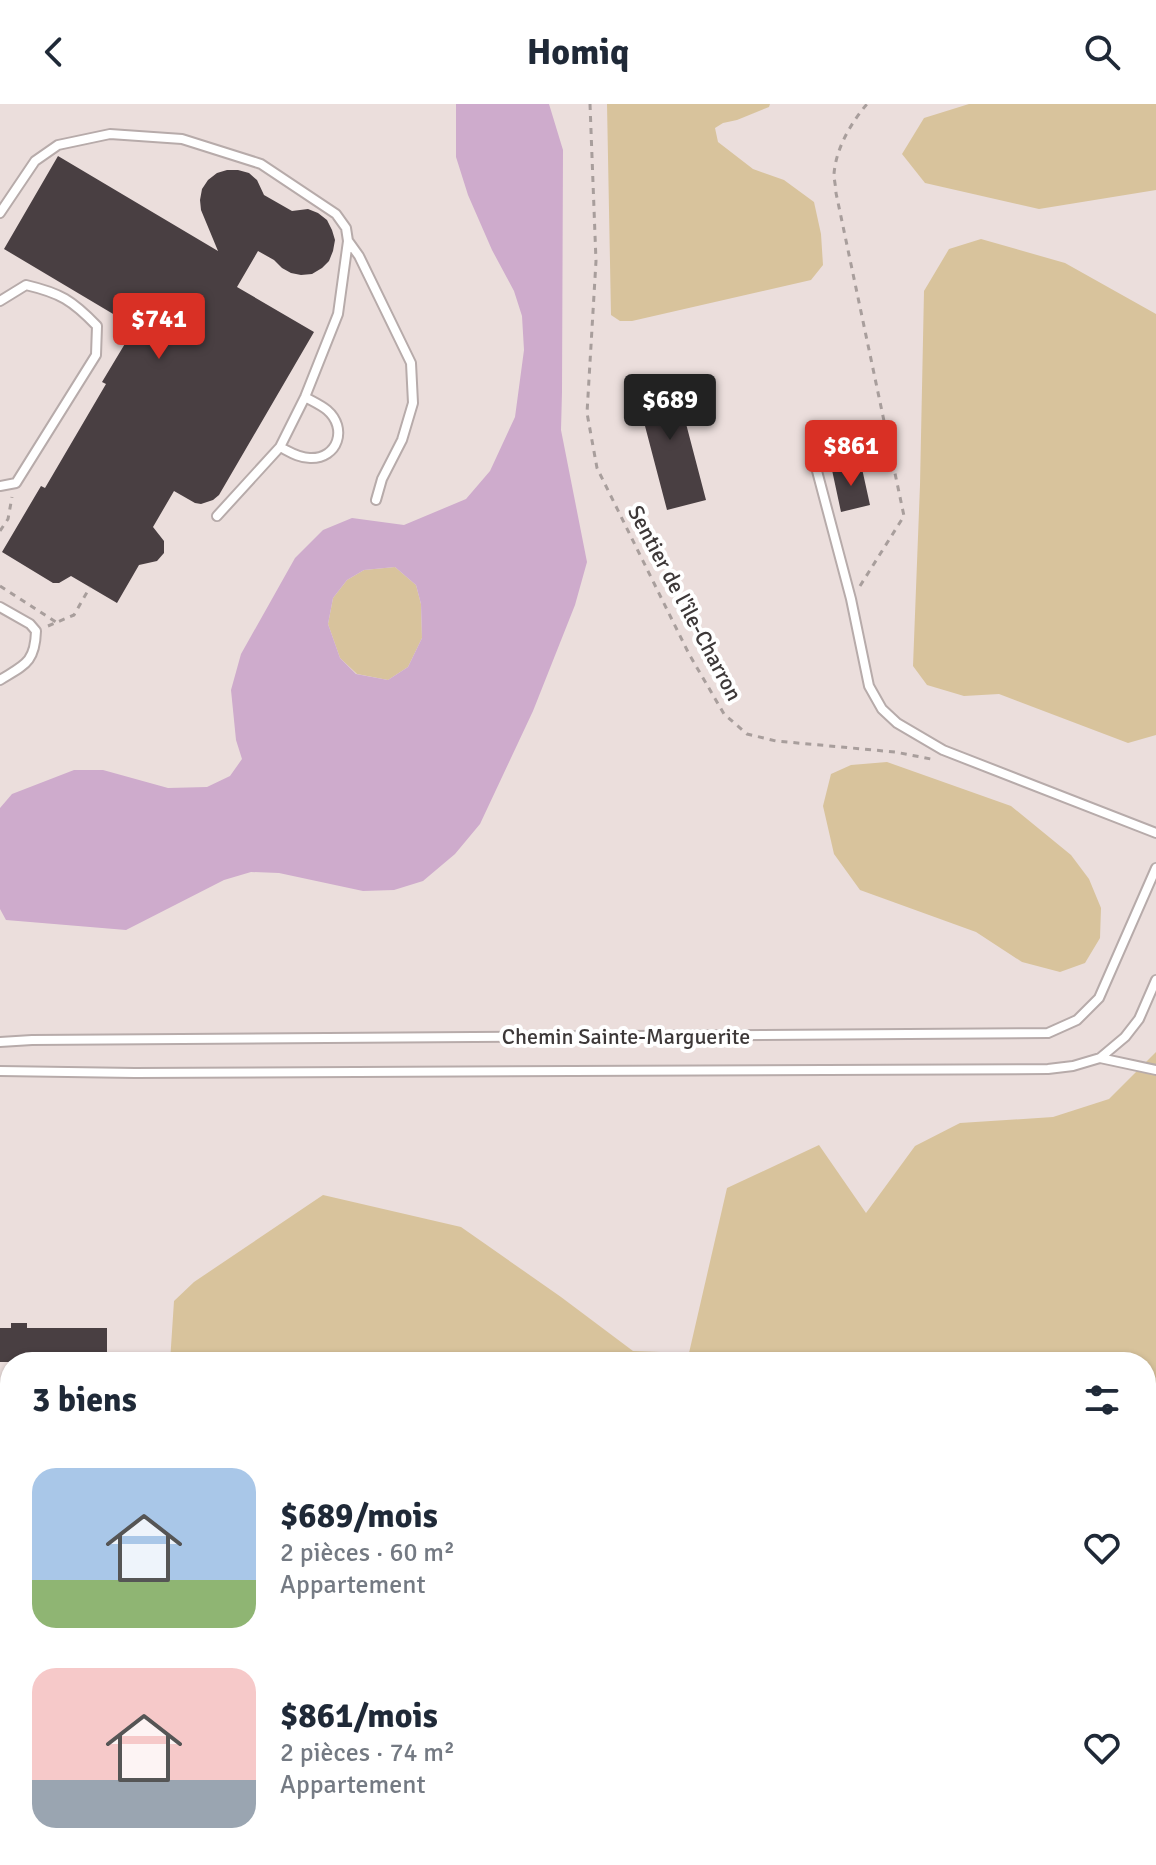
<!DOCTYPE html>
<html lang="fr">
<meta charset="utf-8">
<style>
:root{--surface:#fff;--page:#f2f2f3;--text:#1f2937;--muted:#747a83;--accent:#d93025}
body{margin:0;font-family:Signika,sans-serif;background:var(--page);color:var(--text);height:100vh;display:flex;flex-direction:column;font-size:30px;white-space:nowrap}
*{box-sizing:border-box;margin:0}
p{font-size:26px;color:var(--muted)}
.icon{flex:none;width:44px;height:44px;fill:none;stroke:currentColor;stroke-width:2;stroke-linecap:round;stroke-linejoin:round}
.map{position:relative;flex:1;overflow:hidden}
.sheet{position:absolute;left:0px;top:1248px;width:1156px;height:514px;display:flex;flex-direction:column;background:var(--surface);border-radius:32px 32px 0 0;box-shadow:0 2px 6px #0004}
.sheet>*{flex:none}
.price{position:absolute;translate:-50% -68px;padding:0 18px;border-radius:8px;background:var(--accent);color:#fff;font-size:26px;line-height:52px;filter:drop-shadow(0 2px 4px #0008)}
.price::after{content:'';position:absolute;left:50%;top:48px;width:24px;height:18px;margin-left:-12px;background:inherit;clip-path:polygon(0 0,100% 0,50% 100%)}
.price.on{background:#222;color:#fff}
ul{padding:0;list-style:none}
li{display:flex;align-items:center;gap:24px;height:200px;padding:0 32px}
li span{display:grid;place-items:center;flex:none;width:224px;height:160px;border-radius:24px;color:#555}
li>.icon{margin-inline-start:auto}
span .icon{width:96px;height:96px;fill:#fffc;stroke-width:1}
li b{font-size:34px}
h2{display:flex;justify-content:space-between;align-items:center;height:96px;padding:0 32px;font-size:34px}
header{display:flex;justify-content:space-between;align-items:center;height:104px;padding:0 32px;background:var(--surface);font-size:36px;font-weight:800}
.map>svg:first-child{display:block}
.green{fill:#d8c39c}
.water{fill:#ceabcc;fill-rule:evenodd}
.building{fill:#493f42}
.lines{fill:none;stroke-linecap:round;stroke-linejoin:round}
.lane-casing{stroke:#b7abaa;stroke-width:12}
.path{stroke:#a89e9c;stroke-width:3;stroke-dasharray:6 6;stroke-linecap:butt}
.lane{stroke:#fff;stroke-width:8}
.labels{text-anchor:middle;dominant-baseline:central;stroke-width:8;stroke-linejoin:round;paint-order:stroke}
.street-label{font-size:22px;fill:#3d3838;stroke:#fff}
</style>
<header><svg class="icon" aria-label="back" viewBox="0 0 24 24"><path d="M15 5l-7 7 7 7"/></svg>Homiq<svg class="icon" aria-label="search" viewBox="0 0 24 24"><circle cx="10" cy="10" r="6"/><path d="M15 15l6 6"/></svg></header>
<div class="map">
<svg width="1156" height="1761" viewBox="0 0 1156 1761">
<rect width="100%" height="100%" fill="#ebdedc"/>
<path class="green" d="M 607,0 L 770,0 L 769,3 L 737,16 L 723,19 L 715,24 L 718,38 L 753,65 L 784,76 L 814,98 L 821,130 L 823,161 L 811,176 L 632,217 L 620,217 L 611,211 Z
M 969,0 L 1156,0 L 1156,86 L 1039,105 L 925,79 L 902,50 L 924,14 Z
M 981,135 L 1065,159 L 1156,210 L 1156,631 L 1128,639 L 999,590 L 964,592 L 927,581 L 913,562 L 920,381 L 924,187 L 949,145 Z
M 395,463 L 416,481 L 421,500 L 422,534 L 408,563 L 388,576 L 357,570 L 340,554 L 328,520 L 333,494 L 347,476 L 364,466 Z
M 887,658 L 1011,702 L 1071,751 L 1089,775 L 1101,804 L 1100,834 L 1085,859 L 1060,868 L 1022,858 L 976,828 L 860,786 L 834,750 L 823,702 L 831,670 L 851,661 Z
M 1156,948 L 1156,1759 L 1143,1752 L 1146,1752 L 1146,1258 L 170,1258 L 174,1197 L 194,1178 L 323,1091 L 461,1123 L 561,1193 L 633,1247 L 689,1249 L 727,1084 L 819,1041 L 866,1109 L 915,1042 L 960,1019 L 1053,1013 L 1109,995 Z
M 10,1598 L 10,1679 L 0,1675 L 0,1599 Z
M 143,1752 L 608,1752 L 634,1761 L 153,1761 Z"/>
<path class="water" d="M 456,0 L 549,0 L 563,46 L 562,288 L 561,326 L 587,458 L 575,501 L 533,607 L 480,720 L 455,750 L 423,777 L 394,786 L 363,787 L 279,769 L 251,768 L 224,776 L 126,826 L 6,816 L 0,805 L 0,704 L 12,690 L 74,666 L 103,666 L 168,684 L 207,683 L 230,672 L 242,655 L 236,636 L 231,586 L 241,550 L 295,454 L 323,426 L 352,414 L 404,421 L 466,395 L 490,367 L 515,313 L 524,246 L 522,212 L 514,187 L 492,146 L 468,91 L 456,53 ZM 395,463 L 416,481 L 421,500 L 422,534 L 408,563 L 388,576 L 356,570 L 340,554 L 328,520 L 333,494 L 347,476 L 364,466 Z"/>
<path class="building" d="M 58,52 L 218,147 L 201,106 L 200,96 L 202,85 L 208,76 L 217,69 L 227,66 L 238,66 L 249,69 L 257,76 L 264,91 L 292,107 L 308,105 L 318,109 L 327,116 L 332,126 L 335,136 L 333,147 L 329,157 L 322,164 L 312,170 L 301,171 L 291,169 L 282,164 L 274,156 L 258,147 L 237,183 L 314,228 L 219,391 L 213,396 L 201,400 L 195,399 L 174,387 L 153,423 L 164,437 L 164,449 L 157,457 L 139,461 L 117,499 L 71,472 L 59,479 L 53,479 L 2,448 L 41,382 L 45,384 L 106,280 L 102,278 L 135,223 L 4,145 Z
M 673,270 L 706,396 L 667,406 L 634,280 Z
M 861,360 L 870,401 L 841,408 L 832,366 Z
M 11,1219 L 27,1219 L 27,1224 L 107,1224 L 107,1258 L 0,1258 L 0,1224 L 11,1224 Z"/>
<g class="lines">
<defs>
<path id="lane" d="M 0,109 L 35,57 L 58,41 L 110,30 L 182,35 L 261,60 L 336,110 L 346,124 L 348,137 L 338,210 L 305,293 L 280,343 L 217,412
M 349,138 L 359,152 L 411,259 L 413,299 L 402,336 L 382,375 L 376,396
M 0,197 L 26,181 C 60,189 72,196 97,222 L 96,251 L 16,379 L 0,382
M 280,343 C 290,348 299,354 310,354 C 338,355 348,324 327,306 C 321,301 312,297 305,293
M 817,367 L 851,495 L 869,582 L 882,605 L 897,619 L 943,646 L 1156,729
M 0,503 L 30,520 L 36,527 C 35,559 24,561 0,576
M 0,938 L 32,936 L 1048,929 L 1077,916 L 1099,894 L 1156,764
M 1100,954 L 1156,966
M 0,967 L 135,969 L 1048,965 L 1073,962 L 1100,954 L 1125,933 L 1139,915 L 1156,876"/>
</defs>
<use href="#lane" class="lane-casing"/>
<path class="path" d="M 590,0 L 596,157 L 587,309 L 597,364 L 689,550 L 724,610 L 747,630 L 776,637 L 895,648 L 931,655
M 0,427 L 8,415 L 12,393
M 0,482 L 56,518
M 860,482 L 904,412 L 836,89 C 836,83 834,76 834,70 C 836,44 851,19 867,0
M 48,522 L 74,511 L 90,483"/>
<use href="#lane" class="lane"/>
</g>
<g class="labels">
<g class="street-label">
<text transform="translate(685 499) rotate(62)">Sentier de l'île-Charron</text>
<text x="626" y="932">Chemin Sainte-Marguerite</text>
</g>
</g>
</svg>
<b class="price" style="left:159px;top:257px">$741</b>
<b class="price on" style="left:670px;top:338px">$689</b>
<b class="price" style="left:851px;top:384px">$861</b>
<section class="sheet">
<h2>3 biens<svg class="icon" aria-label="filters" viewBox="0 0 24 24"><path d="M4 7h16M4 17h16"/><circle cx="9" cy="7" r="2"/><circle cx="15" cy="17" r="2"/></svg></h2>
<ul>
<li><span style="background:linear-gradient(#a9c7e8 70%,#8fb573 0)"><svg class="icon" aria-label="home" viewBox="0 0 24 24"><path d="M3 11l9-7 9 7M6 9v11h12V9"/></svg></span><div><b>$689/mois</b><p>2 pièces · 60 m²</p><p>Appartement</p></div><svg class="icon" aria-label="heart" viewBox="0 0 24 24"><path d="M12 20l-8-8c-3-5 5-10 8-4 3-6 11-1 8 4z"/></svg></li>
<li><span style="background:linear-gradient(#f6c9c9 70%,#9aa5b1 0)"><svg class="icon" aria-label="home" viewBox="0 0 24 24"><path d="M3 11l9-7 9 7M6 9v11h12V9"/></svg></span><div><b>$861/mois</b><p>2 pièces · 74 m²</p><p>Appartement</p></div><svg class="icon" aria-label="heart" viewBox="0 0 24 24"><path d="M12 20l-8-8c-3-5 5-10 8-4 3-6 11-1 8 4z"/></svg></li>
</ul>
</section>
</div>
